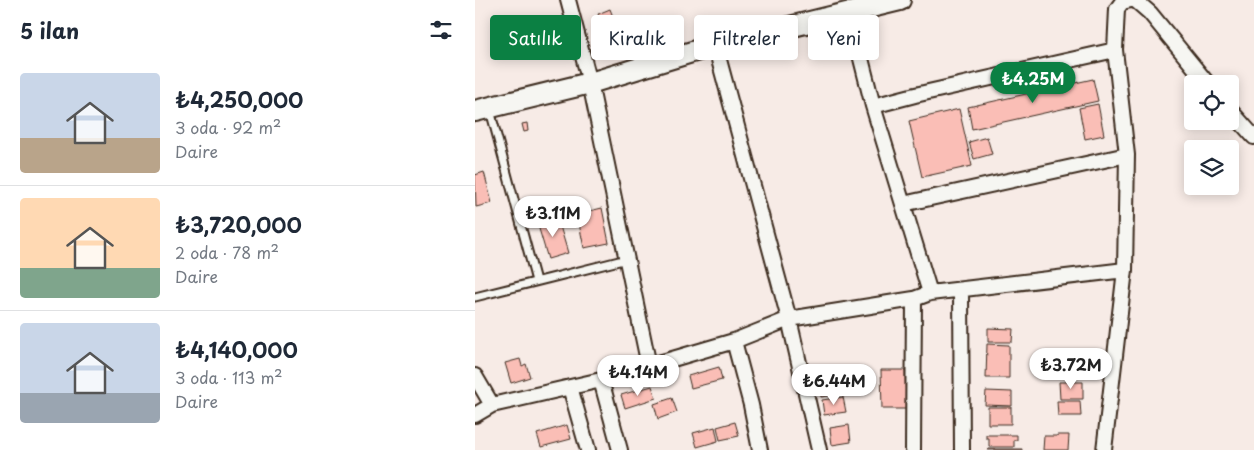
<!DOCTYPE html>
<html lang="tr">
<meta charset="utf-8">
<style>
:root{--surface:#fff;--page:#f2f2f3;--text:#1f2937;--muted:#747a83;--line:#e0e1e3;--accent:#0b8043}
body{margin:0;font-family:"Playpen Sans",sans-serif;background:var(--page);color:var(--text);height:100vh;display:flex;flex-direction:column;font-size:19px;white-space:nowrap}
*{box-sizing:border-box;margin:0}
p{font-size:16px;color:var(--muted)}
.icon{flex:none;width:28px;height:28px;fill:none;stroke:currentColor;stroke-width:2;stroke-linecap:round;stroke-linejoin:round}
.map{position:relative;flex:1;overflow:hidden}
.side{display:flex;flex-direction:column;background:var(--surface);width:475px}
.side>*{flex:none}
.top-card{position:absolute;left:15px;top:15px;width:475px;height:45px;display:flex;gap:10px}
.fabs{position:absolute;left:709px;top:75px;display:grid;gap:10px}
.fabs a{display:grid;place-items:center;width:55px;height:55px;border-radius:5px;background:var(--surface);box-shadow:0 2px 12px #0003;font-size:25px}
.price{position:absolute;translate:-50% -42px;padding:0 11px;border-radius:18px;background:#fff;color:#222;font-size:16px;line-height:32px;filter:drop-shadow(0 1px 2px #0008)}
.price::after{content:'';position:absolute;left:50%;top:30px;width:15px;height:11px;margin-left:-8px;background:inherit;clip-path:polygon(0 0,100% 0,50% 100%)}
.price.active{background:var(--accent);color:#fff}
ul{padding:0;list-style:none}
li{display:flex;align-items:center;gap:15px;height:125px;padding:0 20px}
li+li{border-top:1px solid var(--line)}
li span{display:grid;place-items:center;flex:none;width:140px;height:100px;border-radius:5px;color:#555}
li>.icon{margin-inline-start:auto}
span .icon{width:60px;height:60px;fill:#fffc;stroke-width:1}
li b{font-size:21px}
h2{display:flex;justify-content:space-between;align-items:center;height:60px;padding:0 20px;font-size:21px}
.tag{padding:0 18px;border-radius:5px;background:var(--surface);box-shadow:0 2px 12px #0003;font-size:18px;line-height:45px}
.tag.active{background:var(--accent);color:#fff}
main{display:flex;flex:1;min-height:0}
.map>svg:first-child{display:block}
.building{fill:#fabeb6;stroke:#3b2a1e}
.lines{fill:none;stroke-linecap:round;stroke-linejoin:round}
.service-casing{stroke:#3b2a1e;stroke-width:11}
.minor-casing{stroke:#3b2a1e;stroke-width:18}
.secondary-casing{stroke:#3b2a1e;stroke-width:24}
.service{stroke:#f6f6f2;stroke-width:7}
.minor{stroke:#f6f6f2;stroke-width:14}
.secondary{stroke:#f6f6f2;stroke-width:20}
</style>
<main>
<section class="side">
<h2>5 ilan<svg class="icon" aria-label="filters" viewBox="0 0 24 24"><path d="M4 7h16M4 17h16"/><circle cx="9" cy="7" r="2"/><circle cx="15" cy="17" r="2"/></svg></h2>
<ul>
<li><span style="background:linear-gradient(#c9d6e8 65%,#b9a48a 0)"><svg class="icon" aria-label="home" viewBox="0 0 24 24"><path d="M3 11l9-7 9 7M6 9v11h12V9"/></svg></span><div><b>₺4,250,000</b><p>3 oda · 92 m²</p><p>Daire</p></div></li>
<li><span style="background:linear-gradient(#ffd9b3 70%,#7fa58c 0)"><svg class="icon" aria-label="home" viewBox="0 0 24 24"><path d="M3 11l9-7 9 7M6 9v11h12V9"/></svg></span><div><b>₺3,720,000</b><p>2 oda · 78 m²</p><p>Daire</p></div></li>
<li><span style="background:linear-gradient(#c9d6e8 70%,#9aa5b1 0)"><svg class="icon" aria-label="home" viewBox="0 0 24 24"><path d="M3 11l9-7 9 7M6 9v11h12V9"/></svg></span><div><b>₺4,140,000</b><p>3 oda · 113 m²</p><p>Daire</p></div></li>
</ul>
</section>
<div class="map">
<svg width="779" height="450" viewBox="0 0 779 450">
<rect width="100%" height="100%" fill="#f7ebe6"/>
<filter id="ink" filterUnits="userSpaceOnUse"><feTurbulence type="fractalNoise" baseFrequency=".02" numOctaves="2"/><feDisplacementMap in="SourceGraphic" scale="10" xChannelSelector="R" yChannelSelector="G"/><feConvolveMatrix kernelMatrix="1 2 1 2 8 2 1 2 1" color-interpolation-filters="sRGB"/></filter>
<g filter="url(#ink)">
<path class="building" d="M 135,9 L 140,22 L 128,26 L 123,14 Z
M 618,79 L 623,101 L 497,129 L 493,107 Z
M 623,104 L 629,135 L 610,139 L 604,108 Z
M 484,109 L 497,166 L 447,177 L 434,121 Z
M 52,123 L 53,131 L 49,132 L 47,124 Z
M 512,137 L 517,154 L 499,159 L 494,142 Z
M 9,172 L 17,203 L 1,207 L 0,175 Z
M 127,208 L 134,243 L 109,248 L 102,214 Z
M 82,216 L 93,253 L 73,259 L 62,222 Z
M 513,328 L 538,329 L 537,342 L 513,342 Z
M 512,344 L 534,345 L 534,378 L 511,378 Z
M 45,359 L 47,366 L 51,364 L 55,377 L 36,383 L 30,363 Z
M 244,367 L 247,380 L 216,388 L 213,376 Z
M 406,370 L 430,370 L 431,409 L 407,409 Z
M 365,380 L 367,394 L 346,397 L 344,383 Z
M 584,382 L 608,382 L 608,399 L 585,399 Z
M 177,386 L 181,398 L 150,408 L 146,395 Z
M 511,391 L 537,392 L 537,406 L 510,405 Z
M 368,397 L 371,412 L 349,415 L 347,400 Z
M 197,398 L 202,412 L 183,419 L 179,404 Z
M 582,401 L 605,401 L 606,416 L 583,416 Z
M 513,407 L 536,407 L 536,424 L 513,424 Z
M 260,422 L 264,436 L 245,440 L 242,427 Z
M 92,425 L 96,439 L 66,447 L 62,434 Z
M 374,425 L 376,442 L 357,445 L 355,428 Z
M 240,427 L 243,441 L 222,447 L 218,433 Z
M 511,435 L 542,435 L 542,440 L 539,440 L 539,447 L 514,447 L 514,438 L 511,438 Z
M 582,435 L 594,435 L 593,450 L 568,450 L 569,436 L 582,436 Z
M 513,449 L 547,449 L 547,450 L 513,450 Z"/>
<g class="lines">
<defs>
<path id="service" d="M 15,110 L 61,281
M 0,297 L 152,259"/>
<path id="minor" d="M 93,0 L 115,83 L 174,366
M 660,0 L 675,13 L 733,84
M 374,11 L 398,106 L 440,95 L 640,50
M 240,45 L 314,319 L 344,450
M 398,106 L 455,293
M 755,110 L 779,137
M 428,204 L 652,155
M 486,290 L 487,450
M 259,341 L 314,319 L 439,299 L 455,293 L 650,270
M 0,376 L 17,405
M 126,380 L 145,450
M 95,387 L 113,450
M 0,415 L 17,405 L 126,380 L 259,341 L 276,405 L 285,450
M 438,450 L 439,299
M 629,450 L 650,270 L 652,155 L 640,50 L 642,9 L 647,2 L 656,0"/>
<path id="secondary" d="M 0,111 L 115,83 L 240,45 L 425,0"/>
</defs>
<use href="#service" class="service-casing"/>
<use href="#minor" class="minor-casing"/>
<use href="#secondary" class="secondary-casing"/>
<use href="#service" class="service"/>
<use href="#minor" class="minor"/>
<use href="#secondary" class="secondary"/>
</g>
</g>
</svg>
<div class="fabs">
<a><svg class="icon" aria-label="locate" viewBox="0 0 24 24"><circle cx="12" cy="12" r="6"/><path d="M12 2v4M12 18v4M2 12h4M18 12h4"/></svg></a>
<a><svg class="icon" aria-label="layers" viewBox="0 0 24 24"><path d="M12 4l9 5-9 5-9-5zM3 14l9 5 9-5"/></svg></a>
</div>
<b class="price active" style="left:558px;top:104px">₺4.25M</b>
<b class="price" style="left:78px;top:238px">₺3.11M</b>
<b class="price" style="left:596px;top:390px">₺3.72M</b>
<b class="price" style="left:163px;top:397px">₺4.14M</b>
<b class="price" style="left:359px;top:406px">₺6.44M</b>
<div class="top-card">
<a class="tag active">Satılık</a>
<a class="tag">Kiralık</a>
<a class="tag">Filtreler</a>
<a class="tag">Yeni</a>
</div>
</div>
</main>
